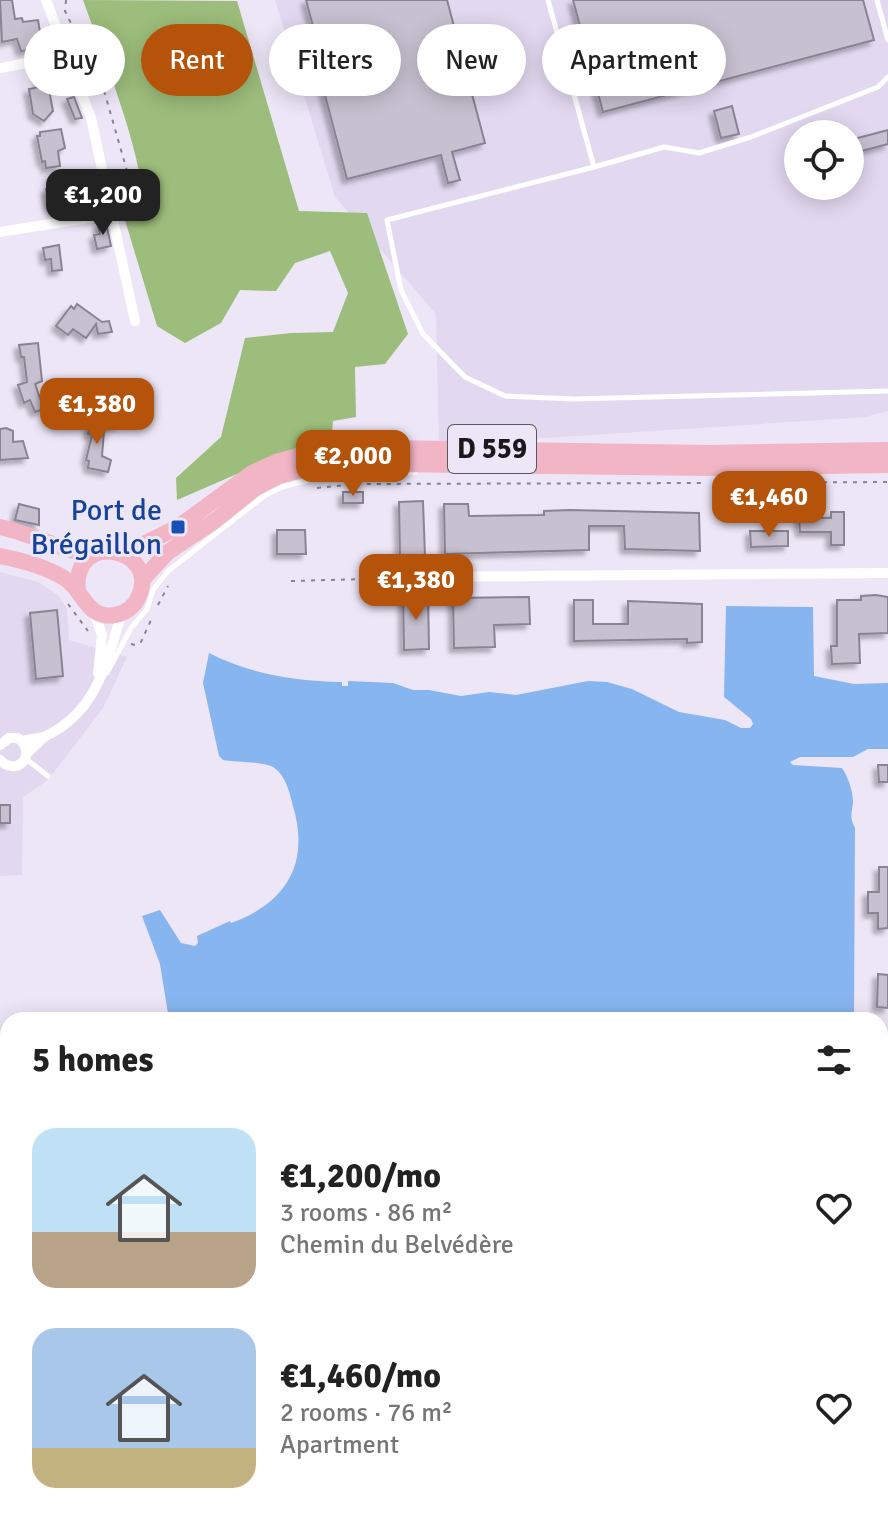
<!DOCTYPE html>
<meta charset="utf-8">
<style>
:root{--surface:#fff;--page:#f2f2f2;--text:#222;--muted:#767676;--accent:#b45309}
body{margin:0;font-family:Signika,sans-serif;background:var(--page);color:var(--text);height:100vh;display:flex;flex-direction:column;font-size:30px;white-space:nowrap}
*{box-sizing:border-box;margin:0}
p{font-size:26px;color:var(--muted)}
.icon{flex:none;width:44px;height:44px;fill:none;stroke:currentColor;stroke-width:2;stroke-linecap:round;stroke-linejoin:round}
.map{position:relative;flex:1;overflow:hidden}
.sheet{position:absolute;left:0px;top:1012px;width:888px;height:512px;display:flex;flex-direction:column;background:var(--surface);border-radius:24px 24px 0 0;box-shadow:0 4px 20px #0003}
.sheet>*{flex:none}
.banner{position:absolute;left:24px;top:24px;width:840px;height:72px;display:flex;gap:16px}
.tools{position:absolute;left:784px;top:120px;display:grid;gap:16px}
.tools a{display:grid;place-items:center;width:80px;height:80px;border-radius:50%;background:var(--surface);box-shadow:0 4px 20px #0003;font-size:40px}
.price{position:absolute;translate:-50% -68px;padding:0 18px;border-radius:16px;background:var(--accent);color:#fff;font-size:26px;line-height:52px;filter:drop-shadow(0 2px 4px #0008)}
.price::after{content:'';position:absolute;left:50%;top:48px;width:24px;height:18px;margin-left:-12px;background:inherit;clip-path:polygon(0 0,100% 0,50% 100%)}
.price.current{background:#222;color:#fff}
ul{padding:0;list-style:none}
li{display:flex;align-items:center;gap:24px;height:200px;padding:0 32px}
li span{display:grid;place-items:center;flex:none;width:224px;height:160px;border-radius:24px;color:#555}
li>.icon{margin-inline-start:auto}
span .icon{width:96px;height:96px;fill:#fffc;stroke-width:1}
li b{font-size:34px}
h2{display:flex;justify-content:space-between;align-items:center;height:96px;padding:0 32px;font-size:34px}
.pill{padding:0 28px;border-radius:36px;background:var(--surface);box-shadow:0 4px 20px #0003;font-size:28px;line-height:72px}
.pill.current{background:var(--accent);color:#fff}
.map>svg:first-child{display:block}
.built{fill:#e2d8f0;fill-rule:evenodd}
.forest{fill:#9cbd7b}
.water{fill:#87b5ef}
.building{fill:#c7c0d0;stroke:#898392;stroke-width:2;filter:url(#shadow)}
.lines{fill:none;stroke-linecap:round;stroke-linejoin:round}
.path{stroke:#898490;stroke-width:2;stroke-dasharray:4 6;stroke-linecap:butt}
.service{stroke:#fff;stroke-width:5}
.minor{stroke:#fff;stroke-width:10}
.primary{stroke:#f1b5c5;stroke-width:16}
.transit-dot{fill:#1a4fb4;stroke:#ede6f7;stroke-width:3}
.labels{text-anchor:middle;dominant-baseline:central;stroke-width:6;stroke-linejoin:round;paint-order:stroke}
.shield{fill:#ede6f7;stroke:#59565e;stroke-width:2}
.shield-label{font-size:28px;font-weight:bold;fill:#1a181d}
.transit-label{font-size:30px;fill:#164399;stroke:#ede6f7;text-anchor:end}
</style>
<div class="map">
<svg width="888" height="1524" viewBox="0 0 888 1524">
<defs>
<filter id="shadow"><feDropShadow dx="-4.5" dy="4.5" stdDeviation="2" flood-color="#0004"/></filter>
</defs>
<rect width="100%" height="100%" fill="#ede6f7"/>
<path class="built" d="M 275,0 L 888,0 L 888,411 L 865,417 L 439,445 L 436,314 L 335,197 ZM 798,134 L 850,134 L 850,186 L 798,186 Z
M 0,572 L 38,582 L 58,595 L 67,609 L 69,640 L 127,657 L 103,708 L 48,780 L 23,797 L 22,875 L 0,876 Z"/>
<path class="forest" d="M 83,0 L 237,1 L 299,211 L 367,213 L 408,334 L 385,364 L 355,367 L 356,417 L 333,421 L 332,433 L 177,500 L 176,478 L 221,437 L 245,338 L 291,333 L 333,332 L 348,293 L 330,251 L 295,263 L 276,291 L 240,290 L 221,323 L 185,343 L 157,326 L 118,197 L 145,212 C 140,145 106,64 83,0 Z"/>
<path class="water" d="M 726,606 L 813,607 L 814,676 L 854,684 L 888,683 L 888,749 L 868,749 L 853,757 L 800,757 L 790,762 L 793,765 L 842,768 C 848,777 853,791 853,802 C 852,813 849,817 855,828 L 854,1020 L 169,1020 L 160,964 L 142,916 L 160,910 L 181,943 L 195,946 L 198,943 L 197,936 L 230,921 L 231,923 C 287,903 310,863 293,806 C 290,793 285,774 273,767 C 264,762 235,762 223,760 L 219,756 L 203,683 L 209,653 C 250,674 295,681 342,682 L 342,686 L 348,686 L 348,681 L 393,683 L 413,690 L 429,690 L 461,696 L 489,692 L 516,695 L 588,681 L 607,682 L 632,689 L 679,712 L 725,720 L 741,728 L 750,728 L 753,724 L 751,719 L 724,697 Z
M 8,1137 L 8,1516 L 880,1516 L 880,1492 L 888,1495 L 888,1524 L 0,1524 L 0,1139 Z
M 888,1178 L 888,1323 L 880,1324 L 880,1179 Z"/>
<path class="building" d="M 0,0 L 12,0 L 15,19 L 22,18 L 23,22 L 38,20 L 41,38 L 36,39 L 38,49 L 21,51 L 17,39 L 2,42 Z
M 306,0 L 447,0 L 485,143 L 452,152 L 460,180 L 448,183 L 441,155 L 347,179 L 320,76 L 326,74 Z
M 573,0 L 863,0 L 874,40 L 603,112 Z
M 45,68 L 53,111 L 44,121 L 33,114 L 29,89 L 40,87 L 38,69 Z
M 74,97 L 82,118 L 75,119 L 67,99 Z
M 732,106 L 739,134 L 721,138 L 714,111 Z
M 61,129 L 65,148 L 58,151 L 60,166 L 46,168 L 45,161 L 42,162 L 37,136 L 40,136 L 40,132 Z
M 888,130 L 888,144 L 858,152 L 854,139 Z
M 89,174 L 93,196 L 64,200 L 65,208 L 53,210 L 52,205 L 49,205 L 46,189 L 76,184 L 75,177 Z
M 106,223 L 111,246 L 97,249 L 94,235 L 100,234 L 98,225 Z
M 59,245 L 62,270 L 52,271 L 51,259 L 45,260 L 43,248 Z
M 77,304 L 102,322 L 109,321 L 112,332 L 98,334 L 96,324 L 86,338 L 73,329 L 68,335 L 56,326 L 71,306 L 74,309 Z
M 38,343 L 42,381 L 35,384 L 44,409 L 35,412 L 30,400 L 24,403 L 18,385 L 27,382 L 24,357 L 21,357 L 19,345 Z
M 107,412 L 120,415 L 119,425 L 104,426 Z
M 92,416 L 105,418 L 102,456 L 111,460 L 108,472 L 88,468 L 89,461 L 86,460 L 92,435 L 88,434 Z
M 6,428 L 13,431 L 13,442 L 23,441 L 28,458 L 0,460 L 0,429 Z
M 343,492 L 363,492 L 363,503 L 343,503 Z
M 423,501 L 425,557 L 400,557 L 399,502 Z
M 19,504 L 39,509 L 39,525 L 15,520 Z
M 444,504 L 468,504 L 469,516 L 544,515 L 544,511 L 570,510 L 699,513 L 700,551 L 625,549 L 624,526 L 589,526 L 589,550 L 445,554 Z
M 831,512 L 844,512 L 844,545 L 831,545 L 831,532 L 800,532 L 799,518 L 831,518 Z
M 277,530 L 305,530 L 306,554 L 277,554 Z
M 750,531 L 788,531 L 788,546 L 751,547 Z
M 428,593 L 429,649 L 404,650 L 403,594 Z
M 876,595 L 888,597 L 888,633 L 859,634 L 860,663 L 832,664 L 831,646 L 837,646 L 837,600 L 861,600 L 861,596 Z
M 529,597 L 530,624 L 494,625 L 495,647 L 454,648 L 453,598 Z
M 574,600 L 593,600 L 593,624 L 628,624 L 628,601 L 702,604 L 702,642 L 687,643 L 687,639 L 574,641 Z
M 57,610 L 63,676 L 36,679 L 30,613 Z
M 878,765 L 888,765 L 888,782 L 879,782 Z
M 0,805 L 10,805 L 10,823 L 0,823 Z
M 879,867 L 888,867 L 888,928 L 878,929 L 878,913 L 868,913 L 868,892 L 879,892 Z
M 878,974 L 888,975 L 888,1008 L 877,1007 Z"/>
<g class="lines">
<path class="path" d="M 66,0 L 65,11 L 105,94 L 135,199
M 713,483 L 888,482
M 317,488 L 355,484 L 703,483
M 291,581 L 404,578
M 68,604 L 88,631
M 158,605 L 168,586
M 131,644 L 135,645 L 141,642 L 152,618"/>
<path class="service" d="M 548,0 L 594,167 L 664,147 L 699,153 L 751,137 L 878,87 L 888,77
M 877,0 L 888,40
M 594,167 L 387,220 L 401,290 L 423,334 L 465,377 L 505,396 L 574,399 L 888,391
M 107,673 L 131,628 L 147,609 L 153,590 L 168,571 L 264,496 L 282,487 L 320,477 L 353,473 L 416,472
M 26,759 L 48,776
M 880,1363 L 884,1336 L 888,1336
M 880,1464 L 888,1470"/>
<path class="minor" d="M 46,0 L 91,118 L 135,321
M 0,68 L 65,56
M 0,232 L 114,214
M 414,577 L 888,573
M 94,612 L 102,635 L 98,673
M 44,737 C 98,712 105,664 122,613
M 22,741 L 44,737 L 27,753
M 0,745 L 9,738 L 18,738 C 38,753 18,778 0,760"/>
<path class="primary" d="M 0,527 C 32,534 60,549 92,556
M 124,554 L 178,527 L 252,473 L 276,462 L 308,453 L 384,448 L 709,453 L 888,450
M 0,556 C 21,560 45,566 64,578 C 84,590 86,620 115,615 C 126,613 135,606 139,596 C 160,548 71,528 78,592
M 142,580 L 168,552 L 216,520 L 254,489 L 279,476 L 309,468 L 385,464 L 708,468 L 888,465"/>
</g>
<rect class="transit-dot" x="170" y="519" width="16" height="16" rx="4"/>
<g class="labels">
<rect class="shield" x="448" y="425" width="88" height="48" rx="6"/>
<g class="shield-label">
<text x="492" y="449">D 559</text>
</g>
<g class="transit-label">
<text x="162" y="510">Port de<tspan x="162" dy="34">Brégaillon</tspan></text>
</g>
</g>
</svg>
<div class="tools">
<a><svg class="icon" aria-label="locate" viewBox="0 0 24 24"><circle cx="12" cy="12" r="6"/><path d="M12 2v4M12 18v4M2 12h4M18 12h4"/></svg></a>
</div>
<b class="price current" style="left:103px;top:237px">€1,200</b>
<b class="price" style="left:97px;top:446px">€1,380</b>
<b class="price" style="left:353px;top:498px">€2,000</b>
<b class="price" style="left:769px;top:539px">€1,460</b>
<b class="price" style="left:416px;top:622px">€1,380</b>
<div class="banner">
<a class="pill">Buy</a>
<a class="pill current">Rent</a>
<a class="pill">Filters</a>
<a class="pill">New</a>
<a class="pill">Apartment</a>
</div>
<section class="sheet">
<h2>5 homes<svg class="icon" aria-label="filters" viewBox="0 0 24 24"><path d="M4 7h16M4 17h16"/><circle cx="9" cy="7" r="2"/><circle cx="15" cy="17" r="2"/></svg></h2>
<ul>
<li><span style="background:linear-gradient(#bfe0f5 65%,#b9a48a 0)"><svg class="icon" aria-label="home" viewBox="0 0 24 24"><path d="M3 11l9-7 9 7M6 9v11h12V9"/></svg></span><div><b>€1,200/mo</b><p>3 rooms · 86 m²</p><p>Chemin du Belvédère</p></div><svg class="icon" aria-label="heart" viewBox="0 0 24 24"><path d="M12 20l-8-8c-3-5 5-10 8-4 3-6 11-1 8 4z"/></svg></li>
<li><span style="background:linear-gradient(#a9c7e8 75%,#c2b280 0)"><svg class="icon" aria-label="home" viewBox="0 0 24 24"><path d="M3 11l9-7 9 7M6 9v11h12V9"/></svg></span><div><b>€1,460/mo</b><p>2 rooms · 76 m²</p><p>Apartment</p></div><svg class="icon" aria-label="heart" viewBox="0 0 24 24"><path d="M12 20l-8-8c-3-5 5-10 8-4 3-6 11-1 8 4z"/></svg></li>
</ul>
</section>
</div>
